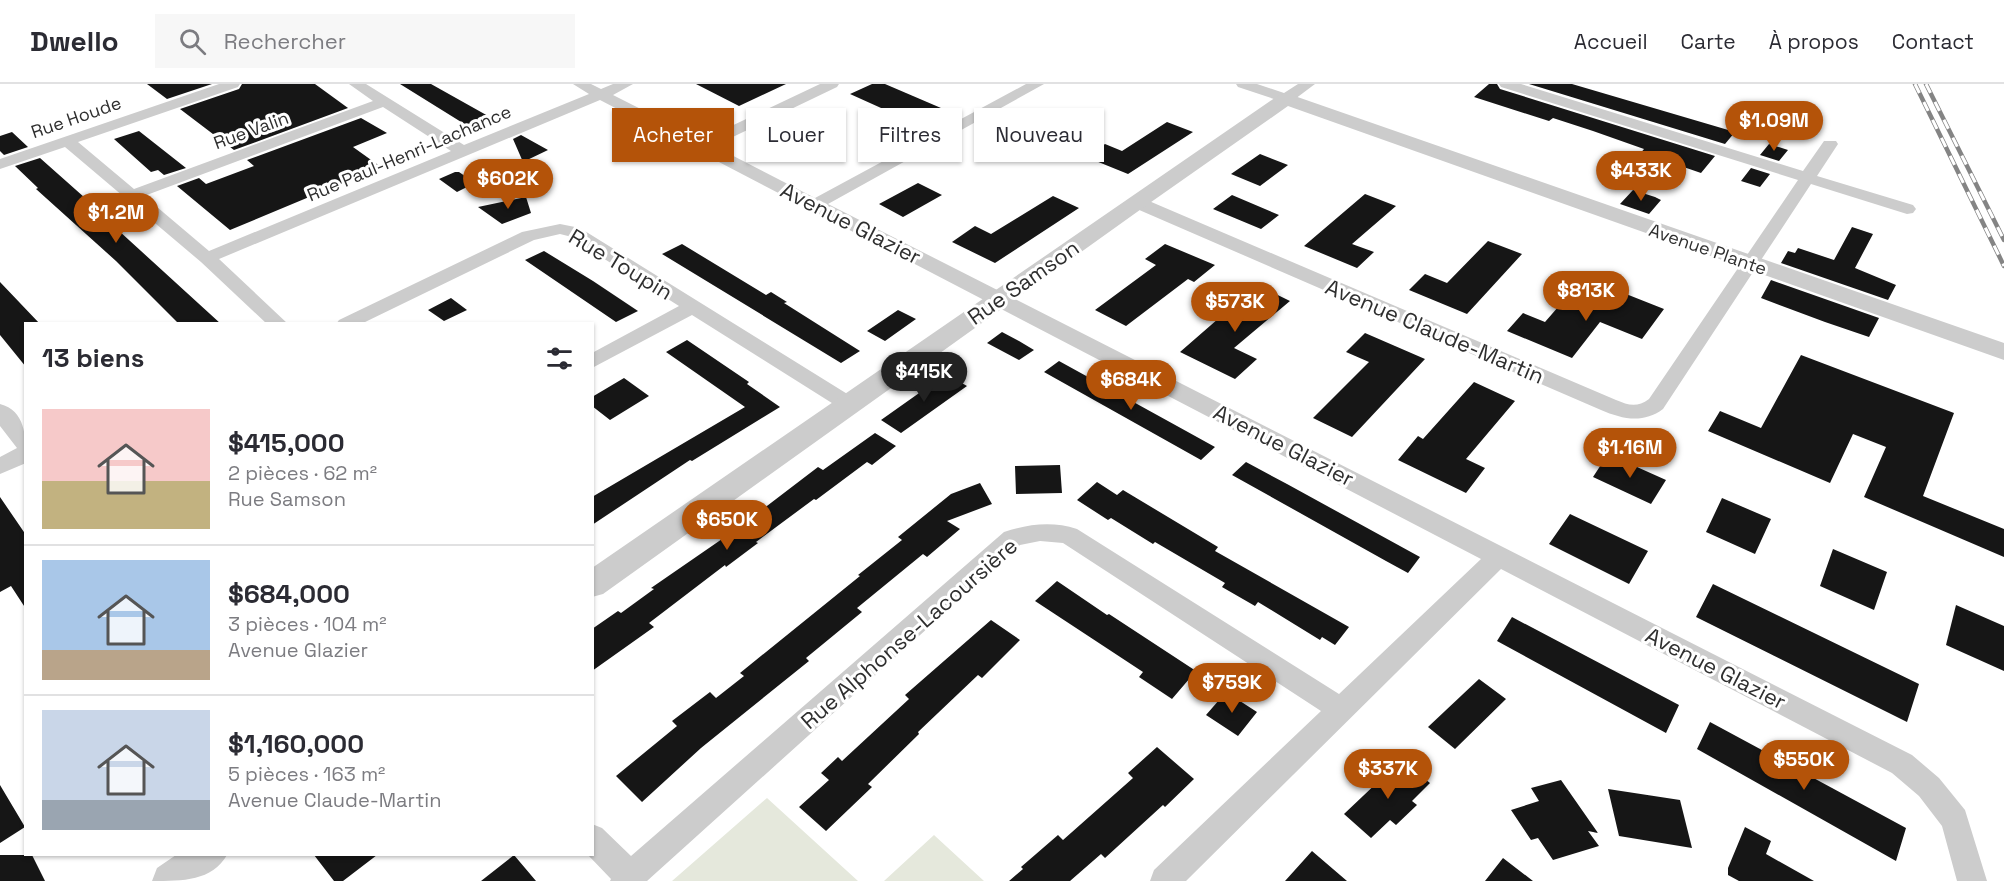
<!DOCTYPE html>
<html lang="fr">
<meta charset="utf-8">
<style>
:root{--surface:#fff;--page:#f7f7f7;--text:#2b2b33;--muted:#7c7c81;--line:#e1e1e2;--accent:#b45309}
body{margin:0;font-family:"Space Grotesk",sans-serif;background:var(--page);color:var(--text);height:100vh;display:flex;flex-direction:column;font-size:22px;white-space:nowrap}
*{box-sizing:border-box;margin:0}
p{font-size:20px;color:var(--muted)}
.icon{flex:none;width:33px;height:33px;fill:none;stroke:currentColor;stroke-width:2;stroke-linecap:round;stroke-linejoin:round}
.map{position:relative;flex:1;overflow:hidden}
.details{position:absolute;left:24px;top:238px;width:570px;height:534px;display:flex;flex-direction:column;background:var(--surface);border-radius:0px;box-shadow:0 2px 4px #0004}
.details>*{flex:none}
.banner{position:absolute;left:612px;top:24px;width:570px;height:54px;display:flex;gap:12px}
.price{position:absolute;translate:-50% -51px;padding:0 14px;border-radius:21px;background:var(--accent);color:#fff;font-size:20px;line-height:39px;filter:drop-shadow(0 2px 3px #0008)}
.price::after{content:'';position:absolute;left:50%;top:36px;width:18px;height:14px;margin-left:-9px;background:inherit;clip-path:polygon(0 0,100% 0,50% 100%)}
.price.selected{background:#222;color:#fff}
ul{padding:0;list-style:none}
li{display:flex;align-items:center;gap:18px;height:150px;padding:0 18px}
li+li{border-top:2px solid var(--line)}
li span{display:grid;place-items:center;flex:none;width:168px;height:120px;border-radius:0px;color:#555}
li>.icon{margin-inline-start:auto}
span .icon{width:72px;height:72px;fill:#fffc;stroke-width:1}
li b{font-size:26px}
h2{display:flex;justify-content:space-between;align-items:center;height:72px;padding:0 18px;font-size:26px}
.pill{padding:0 21px;border-radius:0px;background:var(--surface);box-shadow:0 2px 4px #0004;font-size:21px;line-height:54px}
.pill.selected{background:var(--accent);color:#fff}
header{display:flex;align-items:center;gap:36px;box-sizing:border-box;height:84px;padding:0 30px;background:var(--surface);border-bottom:2px solid var(--line)}
header strong{font-size:28px}
nav{display:flex;gap:33px;margin-inline-start:auto;font-size:21px}
.search{width:420px;height:54px;background:var(--page);display:flex;align-items:center;gap:15px;box-sizing:border-box;padding:0 21px;border-radius:0px;color:var(--muted);font-size:22px}
.map>svg:first-child{display:block}
.green{fill:#e5e8dc}
.building{fill:#161616}
.lines{fill:none;stroke-linecap:round;stroke-linejoin:round}
.minor{fill:#ccc;fill-rule:evenodd}
.tertiary{fill:#ccc;fill-rule:evenodd}
.rail-casing{stroke:#848484;stroke-width:4.5}
.rail{stroke:#fff;stroke-width:3;stroke-dasharray:10;stroke-linecap:butt}
.labels{text-anchor:middle;dominant-baseline:central;stroke-width:6;stroke-linejoin:round;paint-order:stroke}
.far-street-label{font-size:18px;fill:#2f2f2f;stroke:#fff}
.street-label{font-size:22px;fill:#2f2f2f;stroke:#fff}
</style>
<header>
<strong>Dwello</strong>
<div class="search"><svg class="icon" aria-label="search" viewBox="0 0 24 24"><circle cx="10" cy="10" r="6"/><path d="M15 15l6 6"/></svg>Rechercher</div>
<nav><a>Accueil</a><a>Carte</a><a>À propos</a><a>Contact</a></nav>
</header>
<div class="map">
<svg width="2004" height="797" viewBox="0 0 2004 797">
<rect width="100%" height="100%" fill="#fff"/>
<path class="green" d="M 767,714 L 858,797 L 672,797 Z
M 934,751 L 984,797 L 884,797 Z"/>
<path class="building" d="M 147,0 L 212,0 L 167,15 Z
M 242,0 L 315,0 L 348,24 L 234,66 L 180,25 L 239,5 Z
M 400,0 L 431,0 L 497,37 L 474,46 Z
M 696,0 L 786,0 L 739,22 Z
M 872,0 L 885,0 L 948,27 L 921,42 L 850,10 Z
M 1489,0 L 1497,0 L 1500,5 L 1715,72 L 1701,89 L 1669,78 L 1668,80 L 1639,71 L 1644,65 L 1593,47 L 1553,34 L 1549,37 L 1474,13 Z
M 1529,0 L 1572,0 L 1735,48 L 1725,60 Z
M 361,34 L 387,49 L 353,63 L 381,83 L 230,146 L 177,102 L 199,94 L 206,100 L 254,82 L 247,76 Z
M 1167,38 L 1193,48 L 1128,90 L 1086,73 L 1105,60 L 1122,67 Z
M 139,47 L 186,84 L 164,91 L 158,86 L 151,88 L 114,55 Z
M 12,48 L 28,63 L 4,71 L 0,67 L 0,52 Z
M 521,51 L 548,66 L 523,78 L 513,55 Z
M 1769,60 L 1788,66 L 1779,77 L 1760,71 Z
M 1260,70 L 1288,81 L 1260,102 L 1231,90 Z
M 40,74 L 120,145 L 118,146 L 221,240 L 179,240 L 116,177 L 36,105 L 38,104 L 15,82 Z
M 1751,84 L 1770,90 L 1760,103 L 1741,97 Z
M 455,88 L 459,88 L 475,99 L 457,108 L 439,95 Z
M 918,99 L 942,111 L 903,133 L 879,120 Z
M 1633,106 L 1655,113 L 1661,116 L 1649,130 L 1620,120 Z
M 1365,110 L 1396,122 L 1352,160 L 1374,168 L 1357,184 L 1304,162 Z
M 1232,111 L 1279,131 L 1261,145 L 1213,125 Z
M 1053,112 L 1079,124 L 995,179 L 952,158 L 975,142 L 991,150 Z
M 526,113 L 531,129 L 502,140 L 478,123 Z
M 1852,143 L 1873,150 L 1855,184 L 1896,201 L 1888,216 L 1781,179 L 1788,167 L 1795,169 L 1798,164 L 1834,176 Z
M 1488,157 L 1522,170 L 1467,230 L 1409,206 L 1425,190 L 1447,199 Z
M 682,160 L 766,211 L 771,208 L 787,218 L 784,219 L 860,267 L 841,279 L 662,170 Z
M 1165,160 L 1215,181 L 1194,198 L 1188,195 L 1126,242 L 1095,226 L 1156,181 L 1145,175 Z
M 544,167 L 593,197 L 638,227 L 616,238 L 525,176 Z
M 1771,196 L 1879,234 L 1869,253 L 1825,238 L 1761,214 Z
M 0,198 L 40,240 L 26,240 L 26,283 L 0,251 Z
M 1257,201 L 1290,217 L 1234,264 L 1257,275 L 1235,295 L 1180,268 Z
M 1572,207 L 1610,222 L 1621,208 L 1664,225 L 1642,255 L 1600,238 L 1572,274 L 1507,247 L 1523,229 L 1545,238 Z
M 451,214 L 467,226 L 444,237 L 428,226 Z
M 898,226 L 916,235 L 885,257 L 867,247 Z
M 1002,248 L 1019,257 L 1034,266 L 1019,276 L 987,259 Z
M 1365,249 L 1425,275 L 1352,353 L 1313,334 L 1369,278 L 1346,268 Z
M 687,256 L 749,298 L 747,300 L 780,323 L 692,377 L 690,376 L 592,441 L 592,413 L 745,323 L 666,268 Z
M 1801,271 L 1954,329 L 1923,412 L 2004,445 L 2004,473 L 1864,413 L 1886,363 L 1853,350 L 1830,399 L 1708,347 L 1720,327 L 1761,344 Z
M 1059,277 L 1177,342 L 1215,363 L 1201,376 L 1044,288 Z
M 946,290 L 967,302 L 901,349 L 881,336 Z
M 624,294 L 649,312 L 610,336 L 592,322 L 592,313 Z
M 1474,298 L 1515,317 L 1466,375 L 1485,384 L 1466,409 L 1398,376 L 1418,352 L 1423,355 Z
M 875,349 L 896,362 L 872,381 L 867,378 L 816,416 L 814,415 L 756,458 L 758,459 L 726,483 L 725,481 L 649,539 L 654,543 L 592,587 L 592,545 L 618,527 L 621,529 L 654,505 L 651,504 L 738,444 L 818,383 L 823,386 Z
M 1608,370 L 1666,396 L 1651,420 L 1593,393 Z
M 1246,378 L 1287,400 L 1420,473 L 1408,489 L 1386,477 L 1232,391 Z
M 1060,381 L 1062,409 L 1016,410 L 1015,382 Z
M 1097,398 L 1117,411 L 1123,406 L 1218,463 L 1215,467 L 1349,543 L 1335,561 L 1322,553 L 1320,556 L 1258,518 L 1255,522 L 1222,503 L 1225,499 L 1155,458 L 1153,460 L 1111,434 L 1108,436 L 1077,416 Z
M 980,399 L 992,420 L 947,437 L 960,445 L 927,473 L 923,470 L 857,524 L 862,528 L 806,574 L 809,577 L 701,664 L 642,718 L 616,692 L 677,642 L 672,637 L 710,608 L 716,614 L 744,592 L 740,589 L 860,492 L 858,491 L 902,456 L 898,453 L 951,410 Z
M 0,413 L 26,451 L 26,525 L 11,502 L 0,508 Z
M 1722,414 L 1771,435 L 1755,470 L 1706,448 Z
M 1570,430 L 1648,467 L 1629,500 L 1549,460 Z
M 1833,465 L 1887,488 L 1874,526 L 1820,502 Z
M 1057,497 L 1107,531 L 1109,530 L 1196,587 L 1172,615 L 1139,593 L 1143,588 L 1035,517 Z
M 1713,500 L 1919,600 L 1907,638 L 1696,533 Z
M 1956,521 L 2004,542 L 2004,587 L 1946,561 Z
M 1512,533 L 1679,621 L 1666,649 L 1497,557 Z
M 991,536 L 1020,556 L 982,594 L 978,591 L 918,648 L 919,650 L 868,700 L 872,703 L 826,747 L 799,723 L 829,696 L 821,689 L 838,673 L 842,677 L 909,615 L 905,611 Z
M 1479,595 L 1506,615 L 1455,665 L 1428,643 Z
M 1226,608 L 1257,628 L 1238,652 L 1206,631 Z
M 1710,638 L 1906,744 L 1896,777 L 1697,665 Z
M 1157,663 L 1194,695 L 1165,723 L 1163,721 L 1105,774 L 1101,770 L 1070,797 L 1009,797 L 1023,785 L 1021,783 L 1058,751 L 1063,756 L 1133,694 L 1128,689 Z
M 1401,676 L 1430,699 L 1412,717 L 1417,721 L 1396,741 L 1390,736 L 1371,754 L 1344,730 Z
M 1561,696 L 1598,749 L 1588,747 L 1599,762 L 1553,776 L 1538,754 L 1531,756 L 1511,726 L 1539,717 L 1531,704 Z
M 0,701 L 25,743 L 0,759 Z
M 1608,705 L 1680,716 L 1692,764 L 1619,752 Z
M 1745,743 L 1771,757 L 1766,770 L 1814,797 L 1739,797 L 1728,791 L 1728,784 Z
M 1312,767 L 1347,797 L 1285,797 Z
M 0,771 L 32,771 L 45,797 L 0,797 Z
M 314,771 L 377,771 L 343,797 L 334,797 Z
M 514,771 L 536,797 L 481,797 Z
M 1503,774 L 1533,797 L 1485,797 Z"/>
<g class="lines">
<path class="minor" d="M 219,0 L 240,0 L 238,3 L 78,58 L 134,105 L 373,17 L 349,0 L 366,0 L 464,61 L 589,10 L 573,0 L 591,0 L 601,5 L 613,0 L 633,0 L 613,11 L 702,56 L 820,0 L 839,0 L 837,3 L 714,62 L 815,114 L 1026,0 L 1044,0 L 828,120 L 1912,671 L 1939,694 L 1965,726 L 1987,797 L 1957,797 L 1942,742 L 1919,712 L 1892,689 L 1501,485 L 1186,797 L 1150,797 L 1154,786 L 1321,627 L 1063,459 L 1040,457 L 1020,461 L 647,797 L 610,797 L 611,795 L 588,771 L 592,771 L 592,740 L 602,744 L 631,772 L 1004,448 C 1029,440 1052,437 1077,445 L 1339,610 L 1481,475 L 600,16 L 219,175 L 288,240 L 267,240 L 201,178 L 65,63 L 0,85 L 0,75 ZM 383,23 L 451,67 L 209,167 L 144,112 Z
M 1236,0 L 1257,0 L 1284,9 L 1298,0 L 1315,0 L 1291,18 L 1286,19 L 1238,3 Z
M 1499,0 L 1521,0 L 1803,87 L 1824,57 L 1836,57 L 1838,60 L 1817,92 L 1913,121 L 1916,125 L 1913,129 L 1907,130 L 1811,100 L 1663,325 C 1643,340 1622,335 1601,326 L 1130,122 L 1128,118 L 1136,113 L 1142,114 L 1616,316 C 1628,321 1637,324 1649,315 L 1798,96 L 1501,3 Z
M 560,140 L 580,144 L 857,316 L 860,321 L 857,326 L 850,328 L 843,326 L 692,231 L 592,284 L 592,269 L 679,222 L 568,152 L 560,150 L 534,156 L 361,240 L 336,240 L 339,236 L 522,148 Z
M 0,320 C 27,327 26,356 26,379 L 0,390 L 0,373 L 17,364 L 0,342 Z"/>
<path class="tertiary" d="M 1286,9 L 2004,259 L 2004,276 L 1288,22 L 1144,123 L 603,510 L 592,513 L 592,484 L 1279,11 Z
M 176,771 L 227,771 C 212,797 183,797 152,797 L 157,784 Z"/>
<defs>
<path id="rail" d="M 1915,0 L 2004,182
M 1926,0 L 2004,156"/>
</defs>
<use href="#rail" class="rail-casing"/>
<use href="#rail" class="rail"/>
</g>
<g class="labels">
<g class="far-street-label">
<text transform="translate(76 33) rotate(-19)">Rue Houde</text>
<text transform="translate(251 46) rotate(-20)">Rue Valin</text>
<text transform="translate(409 69) rotate(-23)">Rue Paul-Henri-Lachance</text>
<text transform="translate(1708 165) rotate(19)">Avenue Plante</text>
</g>
<g class="street-label">
<text transform="translate(851 139) rotate(27)">Avenue Glazier</text>
<text transform="translate(621 180) rotate(31)">Rue Toupin</text>
<text transform="translate(1023 198) rotate(-35)">Rue Samson</text>
<text transform="translate(1435 247) rotate(23)">Avenue Claude-Martin</text>
<text transform="translate(1284 361) rotate(27)">Avenue Glazier</text>
<text transform="translate(909 549) rotate(-41)">Rue Alphonse-Lacoursière</text>
<text transform="translate(1716 584) rotate(27)">Avenue Glazier</text>
</g>
</g>
</svg>
<b class="price" style="left:1774px;top:68px">$1.09M</b>
<b class="price" style="left:1641px;top:118px">$433K</b>
<b class="price" style="left:508px;top:126px">$602K</b>
<b class="price" style="left:116px;top:160px">$1.2M</b>
<b class="price" style="left:1586px;top:238px">$813K</b>
<b class="price" style="left:1235px;top:249px">$573K</b>
<b class="price selected" style="left:924px;top:319px">$415K</b>
<b class="price" style="left:1131px;top:327px">$684K</b>
<b class="price" style="left:1630px;top:395px">$1.16M</b>
<b class="price" style="left:727px;top:467px">$650K</b>
<b class="price" style="left:1232px;top:630px">$759K</b>
<b class="price" style="left:1804px;top:707px">$550K</b>
<b class="price" style="left:1388px;top:716px">$337K</b>
<div class="banner">
<a class="pill selected">Acheter</a>
<a class="pill">Louer</a>
<a class="pill">Filtres</a>
<a class="pill">Nouveau</a>
</div>
<section class="details">
<h2>13 biens<svg class="icon" aria-label="filters" viewBox="0 0 24 24"><path d="M4 7h16M4 17h16"/><circle cx="9" cy="7" r="2"/><circle cx="15" cy="17" r="2"/></svg></h2>
<ul>
<li><span style="background:linear-gradient(#f6c9c9 60%,#c2b280 0)"><svg class="icon" aria-label="home" viewBox="0 0 24 24"><path d="M3 11l9-7 9 7M6 9v11h12V9"/></svg></span><div><b>$415,000</b><p>2 pièces · 62 m²</p><p>Rue Samson</p></div></li>
<li><span style="background:linear-gradient(#a9c7e8 75%,#b9a48a 0)"><svg class="icon" aria-label="home" viewBox="0 0 24 24"><path d="M3 11l9-7 9 7M6 9v11h12V9"/></svg></span><div><b>$684,000</b><p>3 pièces · 104 m²</p><p>Avenue Glazier</p></div></li>
<li><span style="background:linear-gradient(#c9d6e8 75%,#9aa5b1 0)"><svg class="icon" aria-label="home" viewBox="0 0 24 24"><path d="M3 11l9-7 9 7M6 9v11h12V9"/></svg></span><div><b>$1,160,000</b><p>5 pièces · 163 m²</p><p>Avenue Claude-Martin</p></div></li>
</ul>
</section>
</div>
